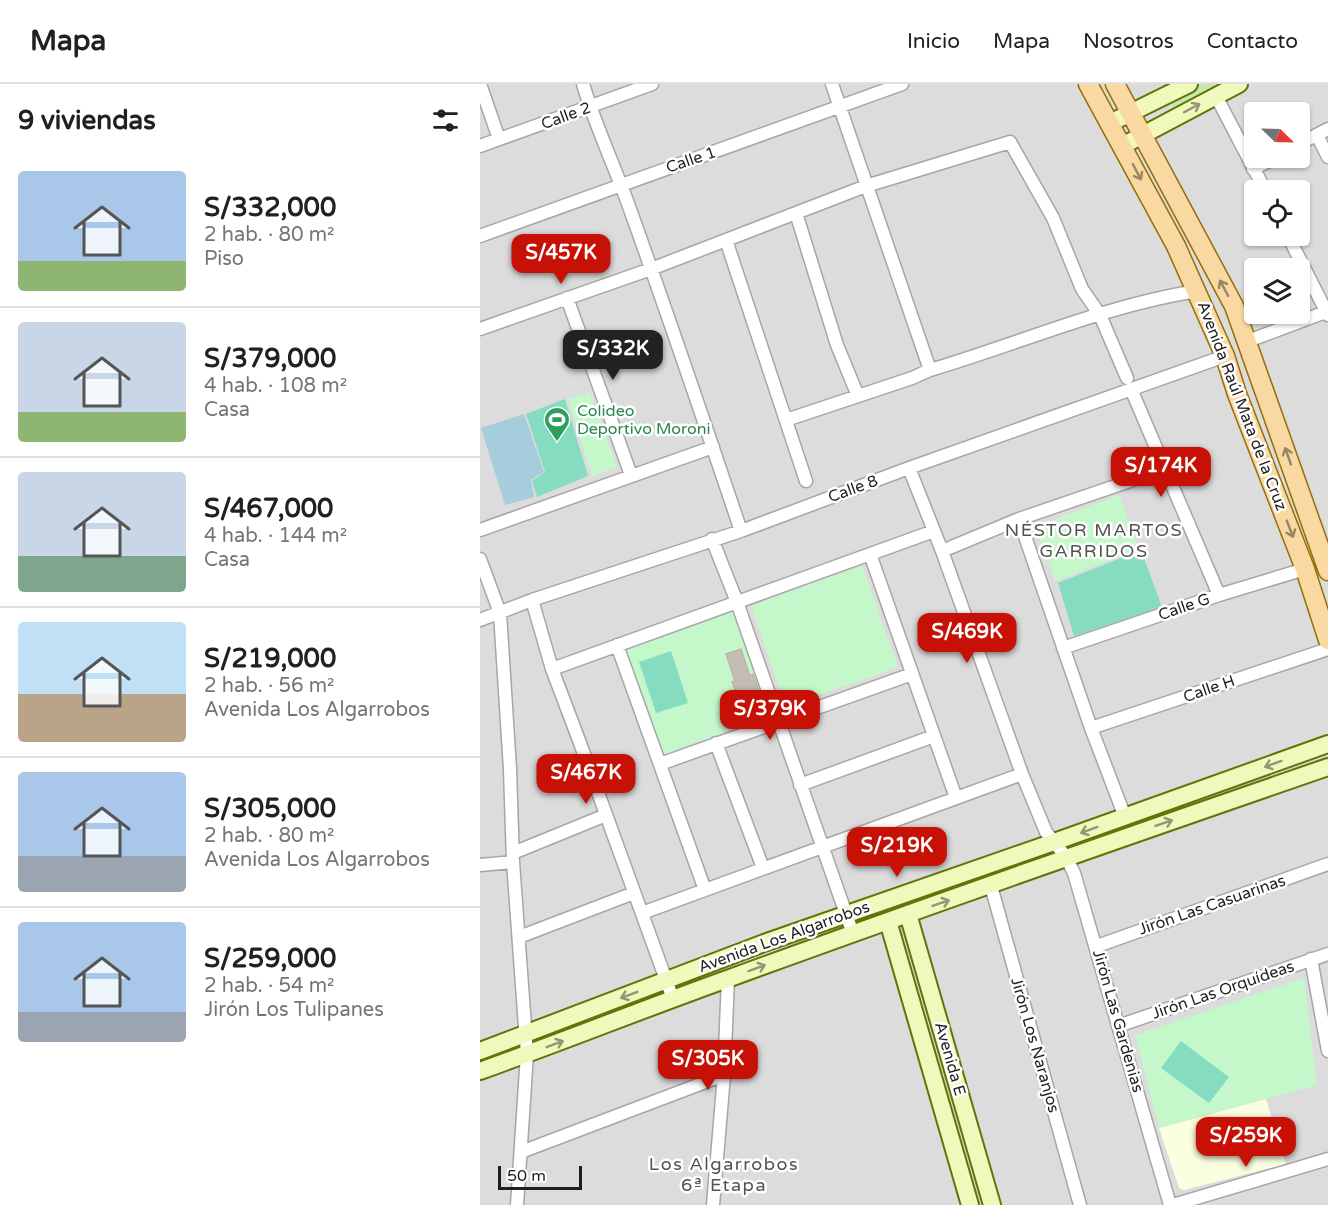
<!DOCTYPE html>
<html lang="es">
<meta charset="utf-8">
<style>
:root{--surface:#fff;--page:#f6f6f6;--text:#202124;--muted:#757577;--line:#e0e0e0;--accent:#c71106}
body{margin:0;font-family:"Varela Round",sans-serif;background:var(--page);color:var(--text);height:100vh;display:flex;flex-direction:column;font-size:22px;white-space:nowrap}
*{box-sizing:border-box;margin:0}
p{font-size:20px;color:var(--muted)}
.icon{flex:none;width:33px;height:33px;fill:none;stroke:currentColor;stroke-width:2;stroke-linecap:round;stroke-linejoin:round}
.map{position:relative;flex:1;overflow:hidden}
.sheet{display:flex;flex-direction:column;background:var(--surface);width:480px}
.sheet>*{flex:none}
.needle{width:39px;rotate:113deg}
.controls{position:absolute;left:764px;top:18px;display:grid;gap:12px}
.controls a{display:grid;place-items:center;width:66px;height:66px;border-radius:6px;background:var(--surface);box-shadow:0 2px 4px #0004;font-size:30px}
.scale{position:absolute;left:18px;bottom:15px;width:84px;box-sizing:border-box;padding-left:6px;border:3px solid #1f1f1f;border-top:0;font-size:16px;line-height:21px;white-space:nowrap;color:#1f1f1f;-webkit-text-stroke:4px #fff;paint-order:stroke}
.price{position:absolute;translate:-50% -51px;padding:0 14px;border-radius:12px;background:var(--accent);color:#fff;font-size:20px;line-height:39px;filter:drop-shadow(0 2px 3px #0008)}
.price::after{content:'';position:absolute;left:50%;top:36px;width:18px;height:14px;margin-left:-9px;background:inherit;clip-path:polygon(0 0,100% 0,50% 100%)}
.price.current{background:#222;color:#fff}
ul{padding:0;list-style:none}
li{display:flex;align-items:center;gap:18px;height:150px;padding:0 18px}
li+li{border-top:2px solid var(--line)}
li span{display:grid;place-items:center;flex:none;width:168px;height:120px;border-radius:6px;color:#555}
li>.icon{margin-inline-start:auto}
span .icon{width:72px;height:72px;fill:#fffc;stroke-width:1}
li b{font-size:26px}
h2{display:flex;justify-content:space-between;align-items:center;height:72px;padding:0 18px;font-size:26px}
header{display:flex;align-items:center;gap:36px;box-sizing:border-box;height:84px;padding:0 30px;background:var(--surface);border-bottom:2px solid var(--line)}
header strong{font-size:28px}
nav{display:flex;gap:33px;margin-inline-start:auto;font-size:21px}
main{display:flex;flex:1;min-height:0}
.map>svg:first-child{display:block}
.residential{fill:#dddcdc;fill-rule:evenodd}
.education{fill:#fcfee0}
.grass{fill:#c6e8ad}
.park{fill:#c4f8cb}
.pitch{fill:#86dcc0}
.water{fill:#a7cddc}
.building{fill:#c4bcb5;stroke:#c1b4a8;stroke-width:1.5}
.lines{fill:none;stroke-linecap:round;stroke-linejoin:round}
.street-casing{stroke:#a6a6a6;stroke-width:15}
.secondary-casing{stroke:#627308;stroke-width:20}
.primary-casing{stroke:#956e05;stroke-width:21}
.street{stroke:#fff;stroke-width:12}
.secondary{stroke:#f1f8bb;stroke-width:16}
.primary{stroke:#f9d8a1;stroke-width:18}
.oneway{stroke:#929675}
.oneway2{stroke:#978566}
.labels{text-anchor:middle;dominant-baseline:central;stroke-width:5;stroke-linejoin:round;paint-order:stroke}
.street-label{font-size:16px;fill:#1f1f1f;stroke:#fff}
.leisure-label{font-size:16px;fill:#27864d;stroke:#fff;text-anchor:start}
.neighbourhood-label{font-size:18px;letter-spacing:1.5px;fill:#525252;stroke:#fff}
</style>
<header>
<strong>Mapa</strong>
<nav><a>Inicio</a><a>Mapa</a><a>Nosotros</a><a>Contacto</a></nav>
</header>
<main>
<section class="sheet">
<h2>9 viviendas<svg class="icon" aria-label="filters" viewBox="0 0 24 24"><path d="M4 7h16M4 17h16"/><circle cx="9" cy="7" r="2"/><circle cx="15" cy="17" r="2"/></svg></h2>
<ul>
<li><span style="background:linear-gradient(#a9c7e8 75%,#8fb573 0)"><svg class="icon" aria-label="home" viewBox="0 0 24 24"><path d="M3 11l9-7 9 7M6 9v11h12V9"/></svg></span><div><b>S/332,000</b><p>2 hab. · 80 m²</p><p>Piso</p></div></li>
<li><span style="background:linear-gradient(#c9d6e8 75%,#8fb573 0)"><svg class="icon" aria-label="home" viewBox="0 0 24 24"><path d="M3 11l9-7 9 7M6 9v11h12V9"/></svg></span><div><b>S/379,000</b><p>4 hab. · 108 m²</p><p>Casa</p></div></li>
<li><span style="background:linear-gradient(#c9d6e8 70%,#7fa58c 0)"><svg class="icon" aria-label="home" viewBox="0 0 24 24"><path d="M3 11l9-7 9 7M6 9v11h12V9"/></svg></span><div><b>S/467,000</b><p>4 hab. · 144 m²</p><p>Casa</p></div></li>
<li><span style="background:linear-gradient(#bfe0f5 60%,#b9a48a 0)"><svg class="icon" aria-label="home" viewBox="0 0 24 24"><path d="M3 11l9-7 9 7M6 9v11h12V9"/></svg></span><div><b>S/219,000</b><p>2 hab. · 56 m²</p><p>Avenida Los Algarrobos</p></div></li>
<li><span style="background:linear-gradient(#a9c7e8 70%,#9aa5b1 0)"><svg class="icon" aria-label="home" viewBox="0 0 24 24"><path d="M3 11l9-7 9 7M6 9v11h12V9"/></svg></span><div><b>S/305,000</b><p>2 hab. · 80 m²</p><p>Avenida Los Algarrobos</p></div></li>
<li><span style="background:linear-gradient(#a9c7e8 75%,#9aa5b1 0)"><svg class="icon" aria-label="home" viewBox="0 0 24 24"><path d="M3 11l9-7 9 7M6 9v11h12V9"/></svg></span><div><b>S/259,000</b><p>2 hab. · 54 m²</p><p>Jirón Los Tulipanes</p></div></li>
</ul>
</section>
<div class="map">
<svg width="848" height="1121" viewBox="0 0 848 1121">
<rect width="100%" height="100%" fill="#efede5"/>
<path class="residential" d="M 0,0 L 848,0 L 848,1121 L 0,1121 ZM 774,28 L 819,28 L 819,74 L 774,74 ZM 774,106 L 819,106 L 819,152 L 774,152 ZM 774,184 L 819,184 L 819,230 L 774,230 Z"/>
<path class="education" d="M 786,1015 L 806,1080 L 704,1106 L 699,1104 L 679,1044 Z"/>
<path class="grass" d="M 721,0 L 746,0 L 693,26 L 690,20 L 691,16 Z"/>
<path class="park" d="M 110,308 L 137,383 L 112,392 L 88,315 Z
M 639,411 L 659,465 L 575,497 L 555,443 Z
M 382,482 L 418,583 L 306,623 L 271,522 Z
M 254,526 L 290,631 L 184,670 L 146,565 Z
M 824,894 L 837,1001 L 679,1044 L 655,951 Z"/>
<path class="pitch" d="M 85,315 L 108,392 L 57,413 L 52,397 L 65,388 L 46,330 Z
M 661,466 L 682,523 L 594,552 L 578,499 Z
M 191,567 L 208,619 L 176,629 L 159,578 Z
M 701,957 L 749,993 L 729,1019 L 681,984 Z"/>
<path class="water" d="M 44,330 L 64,388 L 51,396 L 54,413 L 25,421 L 1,344 Z"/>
<path class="building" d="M 261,565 L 270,592 L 273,590 L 285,624 L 265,632 L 252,598 L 255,597 L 246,570 Z"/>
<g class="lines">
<defs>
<path id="street" d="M 0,0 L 19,55
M 103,0 C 116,44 136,85 151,128 C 189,234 225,340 261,447
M 352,0 L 450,286
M 736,12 L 785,106
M 837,51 L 848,73
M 819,60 L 848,45
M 0,62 L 172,0
M 773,85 L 795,74
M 316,129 L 357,261 L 378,312
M 0,152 L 422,0
M 808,152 L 848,231
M 246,156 L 326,397
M 87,214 L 151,391
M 0,245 L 171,185 L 386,102 L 530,58 L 573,134 L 602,205 L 620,231 L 647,294
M 768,257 L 848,227
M 651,305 L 739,511
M 306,336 L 432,294 L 450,286 C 538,260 626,221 717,207
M 429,384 L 462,467 L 542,690 L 566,748 L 586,773 L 594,789 L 690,1121
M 539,435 L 611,644 L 645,733
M 0,446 L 233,363
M 232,455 L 257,518 L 373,850
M 462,467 L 539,435 L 685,385
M 390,470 L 476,714
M 0,475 L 20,529 L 30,685 L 33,778 L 47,970 L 37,1121
M 52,516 L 72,585 L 100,659 L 193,915
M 0,536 L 52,516 L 261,447 L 429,384 L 745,272
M 137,561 L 225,806
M 583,564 L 739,511 L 825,485
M 72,585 L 454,447
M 611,644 L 848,565
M 236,659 L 283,784
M 180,680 L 432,590
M 320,701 L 454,652
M 33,769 L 126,731
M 0,781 L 33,778
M 511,802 L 600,1121
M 162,829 L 542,690
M 39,853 L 154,809
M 617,862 L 848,780
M 831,875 L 848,967
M 638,942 L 848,870
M 41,1068 L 244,991
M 233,1121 L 244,991 L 248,894
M 693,1121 L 848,1075"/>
<path id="secondary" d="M 630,39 L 709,0
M 642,62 L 759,0
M 428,830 L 512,1121
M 408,837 L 490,1121
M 0,967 L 284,859 L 574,758 L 848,660
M 0,987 C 84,957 166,924 250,894 C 449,821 648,752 848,683"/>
<path id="primary" d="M 608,0 L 696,162 L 745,272 L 757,310 L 825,485 L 848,556
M 635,0 L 754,222 L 848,487"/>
</defs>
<use href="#street" class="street-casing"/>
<use href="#secondary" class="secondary-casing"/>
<use href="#primary" class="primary-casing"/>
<use href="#street" class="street"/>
<use href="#secondary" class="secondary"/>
<use href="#primary" class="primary"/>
</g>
<defs><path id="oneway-shaft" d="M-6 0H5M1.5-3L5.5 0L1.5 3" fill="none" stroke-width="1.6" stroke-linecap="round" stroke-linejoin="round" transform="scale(1.5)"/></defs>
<g class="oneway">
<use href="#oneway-shaft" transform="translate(712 24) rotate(-28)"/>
<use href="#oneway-shaft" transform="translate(793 680) rotate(160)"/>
<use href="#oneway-shaft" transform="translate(684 739) rotate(-19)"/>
<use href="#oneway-shaft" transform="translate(609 746) rotate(160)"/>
<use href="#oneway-shaft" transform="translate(461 819) rotate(-19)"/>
<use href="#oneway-shaft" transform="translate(277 884) rotate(-20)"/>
<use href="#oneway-shaft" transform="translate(149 911) rotate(159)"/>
<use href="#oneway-shaft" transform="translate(75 960) rotate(-21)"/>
</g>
<g class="oneway2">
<use href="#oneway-shaft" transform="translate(657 88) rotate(62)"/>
<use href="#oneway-shaft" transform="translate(744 204) rotate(-118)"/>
<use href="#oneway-shaft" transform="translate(808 372) rotate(-109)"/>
<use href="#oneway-shaft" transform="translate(810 445) rotate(69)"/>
</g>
<defs>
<symbol id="stadium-pin" viewBox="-11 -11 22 30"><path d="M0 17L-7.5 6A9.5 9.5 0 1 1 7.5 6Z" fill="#2e9e5b" stroke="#fff"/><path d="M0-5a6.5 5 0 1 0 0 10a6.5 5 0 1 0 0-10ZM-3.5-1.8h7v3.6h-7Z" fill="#fff"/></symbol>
</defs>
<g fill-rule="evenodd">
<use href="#stadium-pin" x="62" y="321" width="30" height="40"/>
</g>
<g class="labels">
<g class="street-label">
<text transform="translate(86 32) rotate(-20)">Calle 2</text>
<text transform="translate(211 76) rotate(-19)">Calle 1</text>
<text transform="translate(762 322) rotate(69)">Avenida Raúl Mata de la Cruz</text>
<text transform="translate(373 405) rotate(-20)">Calle 8</text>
<text transform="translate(704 523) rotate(-19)">Calle G</text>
<text transform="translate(729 605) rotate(-19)">Calle H</text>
<text transform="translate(732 821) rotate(-19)">Jirón Las Casuarinas</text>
<text transform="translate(304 853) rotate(-20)">Avenida Los Algarrobos</text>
<text transform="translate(743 906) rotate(-19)">Jirón Las Orquídeas</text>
<text transform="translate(638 937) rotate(74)">Jirón Las Gardenias</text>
<text transform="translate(555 961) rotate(74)">Jirón Los Naranjos</text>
<text transform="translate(470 975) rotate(74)">Avenida E</text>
</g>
<g class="leisure-label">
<text x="97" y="327">Colideo<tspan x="97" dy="18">Deportivo Moroni</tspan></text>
</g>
<g class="neighbourhood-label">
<text x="614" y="446">NÉSTOR MARTOS<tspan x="614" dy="21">GARRIDOS</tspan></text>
<text x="244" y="1080">Los Algarrobos<tspan x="244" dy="21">6ª Etapa</tspan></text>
</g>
</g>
</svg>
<div class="controls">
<a><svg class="needle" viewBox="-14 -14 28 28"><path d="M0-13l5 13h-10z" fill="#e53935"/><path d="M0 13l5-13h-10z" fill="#757577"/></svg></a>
<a><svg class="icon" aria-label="locate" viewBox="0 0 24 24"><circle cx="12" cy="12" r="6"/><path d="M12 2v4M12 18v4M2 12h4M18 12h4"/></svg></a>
<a><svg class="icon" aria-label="layers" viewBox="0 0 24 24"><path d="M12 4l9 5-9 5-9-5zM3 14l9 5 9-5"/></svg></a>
</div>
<div class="scale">50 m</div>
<b class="price" style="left:81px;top:201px">S/457K</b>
<b class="price current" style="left:133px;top:297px">S/332K</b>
<b class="price" style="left:681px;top:414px">S/174K</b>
<b class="price" style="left:487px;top:580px">S/469K</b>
<b class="price" style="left:290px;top:657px">S/379K</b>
<b class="price" style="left:106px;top:721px">S/467K</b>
<b class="price" style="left:417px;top:794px">S/219K</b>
<b class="price" style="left:228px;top:1007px">S/305K</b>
<b class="price" style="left:766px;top:1084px">S/259K</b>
</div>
</main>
